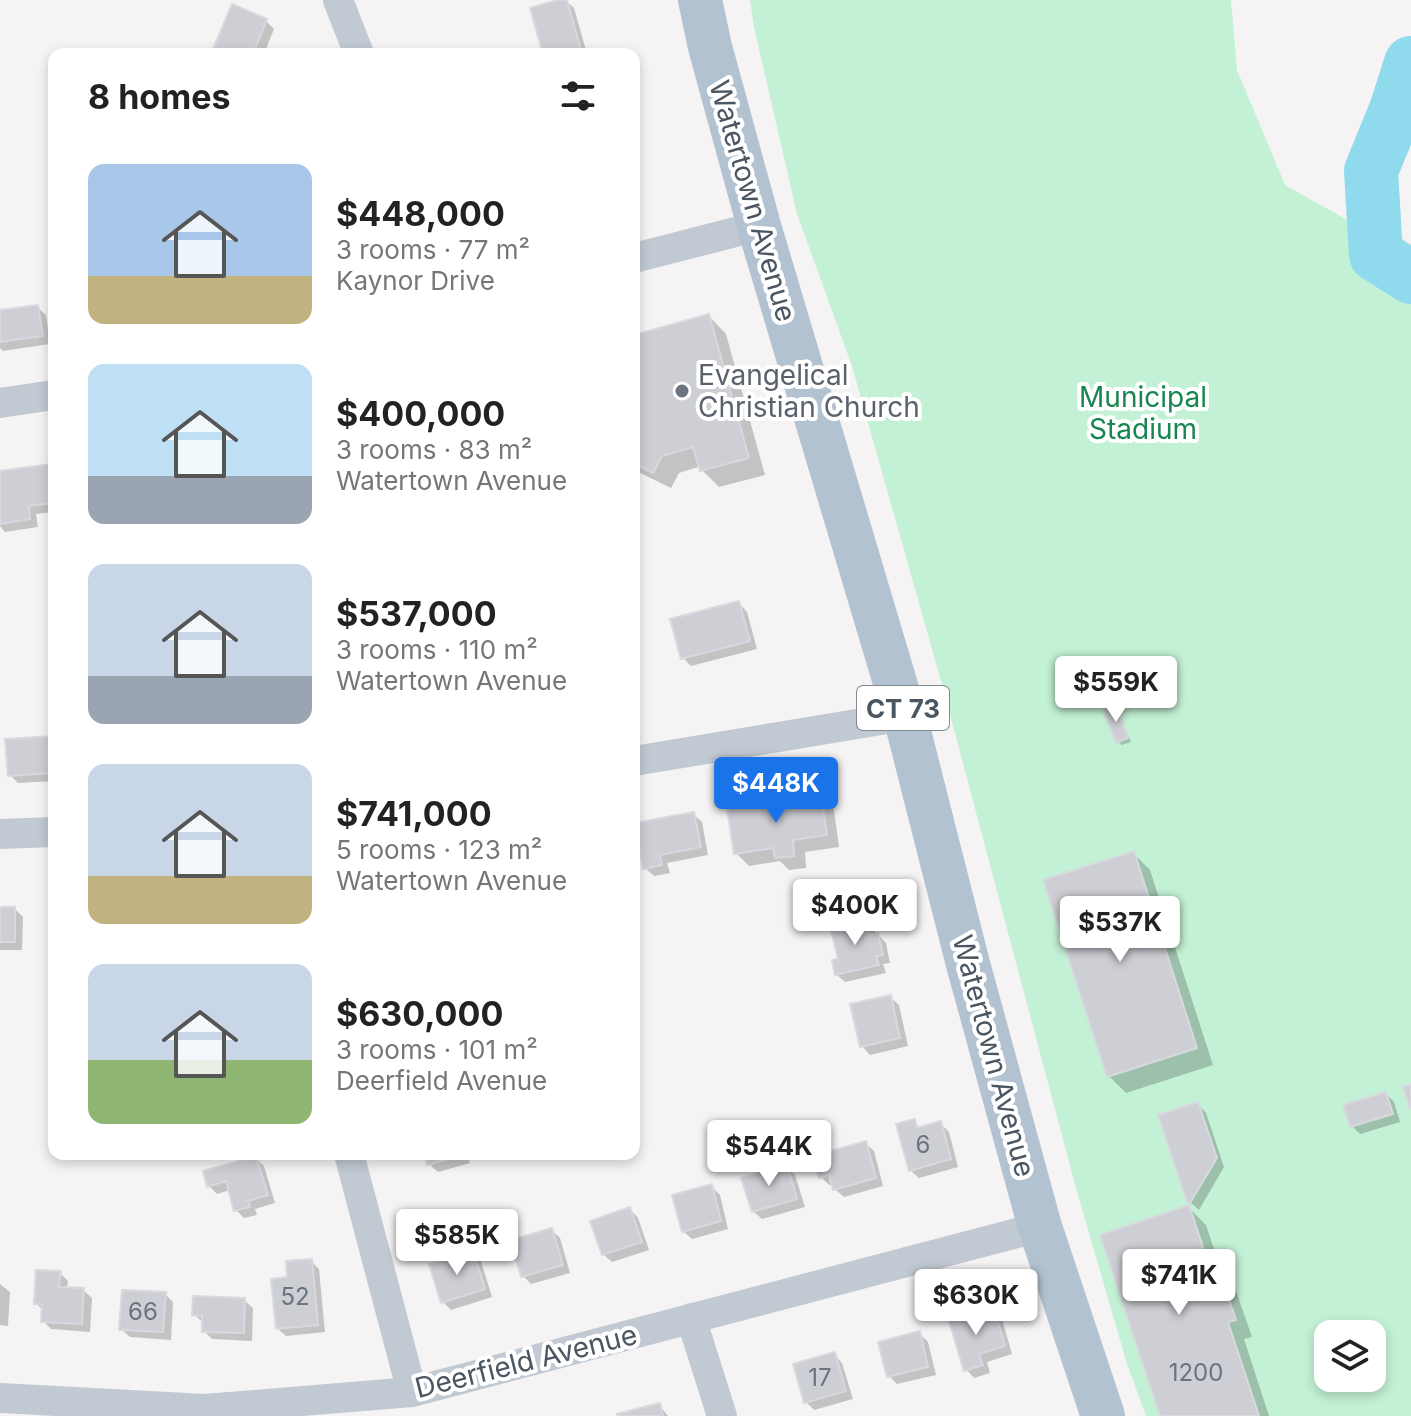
<!DOCTYPE html>
<meta charset="utf-8">
<style>
:root{--surface:#fff;--page:#f6f6f6;--text:#222;--muted:#767676;--accent:#1a73e8}
body{margin:0;font-family:Inter,sans-serif;background:var(--page);color:var(--text);height:100vh;display:flex;flex-direction:column;font-size:30px;white-space:nowrap}
*{box-sizing:border-box;margin:0}
p{font-size:26px;color:var(--muted)}
.icon{flex:none;width:44px;height:44px;fill:none;stroke:currentColor;stroke-width:2;stroke-linecap:round;stroke-linejoin:round}
.map{position:relative;flex:1;overflow:hidden}
.drawer{position:absolute;left:48px;top:48px;width:592px;height:1112px;display:flex;flex-direction:column;background:var(--surface);border-radius:16px;box-shadow:0 4px 12px #0003}
.drawer>*{flex:none}
.fabs{position:absolute;left:1314px;top:1320px;display:grid;gap:16px}
.fabs a{display:grid;place-items:center;width:72px;height:72px;border-radius:16px;background:var(--surface);box-shadow:0 4px 12px #0003;font-size:40px}
.price{position:absolute;translate:-50% -68px;padding:0 18px;border-radius:8px;background:#fff;color:#222;font-size:26px;line-height:52px;filter:drop-shadow(0 2px 4px #0008)}
.price::after{content:'';position:absolute;left:50%;top:48px;width:24px;height:18px;margin-left:-12px;background:inherit;clip-path:polygon(0 0,100% 0,50% 100%)}
.price.current{background:var(--accent);color:#fff}
ul{padding:0;list-style:none}
li{display:flex;align-items:center;gap:24px;height:200px;padding:0 40px}
li span{display:grid;place-items:center;flex:none;width:224px;height:160px;border-radius:16px;color:#555}
li>.icon{margin-inline-start:auto}
span .icon{width:96px;height:96px;fill:#fffc;stroke-width:1}
li b{font-size:34px}
h2{display:flex;justify-content:space-between;align-items:center;height:96px;padding:0 40px;font-size:34px}
.map>svg:first-child{display:block}
.green{fill:#c3f1d5;fill-rule:evenodd}
.shadow{fill:#0003}
.lines{fill:none;stroke-linecap:round;stroke-linejoin:round}
.stream{stroke:#90daee;stroke-width:9}
.river{stroke:#90daee;stroke-width:54}
.building{fill:#cdcfd5;stroke:#d7d9de;stroke-width:2}
.minor{stroke:#c1cad2;stroke-width:30}
.primary{stroke:#b3c2d1;stroke-width:44}
.worship-dot{fill:#6b7280;stroke:#fff;stroke-width:3}
.labels{text-anchor:middle;dominant-baseline:central;stroke-width:8;stroke-linejoin:round;paint-order:stroke}
.number-label{font-size:24px;fill:#6b747e}
.shield{fill:#fff;stroke:#808990;stroke-width:2}
.shield-label{font-size:26px;font-weight:bold;fill:#4a5661}
.street-label{font-size:28px;fill:#4a5661;stroke:#fff}
.worship-label{font-size:28px;fill:#5b616d;stroke:#fff;text-anchor:start}
.park-label{font-size:28px;fill:#17864f;stroke:#fff}
</style>
<div class="map">
<svg width="1411" height="1416" viewBox="0 0 1411 1416">
<rect width="100%" height="100%" fill="#f5f3f3"/>
<path class="green" d="M 750,0 L 1231,0 L 1237,70 L 1285,185 L 1411,256 L 1411,1416 L 1146,1416 L 1127,1364 L 1076,1188 L 943,688 L 852,366 L 797,214 L 754,27 ZM 1328,1334 L 1372,1334 L 1372,1378 L 1328,1378 Z"/>
<path class="shadow" d="M 565,0 L 574,8 L 587,54 L 545,54 Z
M 266,21 L 274,29 L 264,54 L 213,54 Z
M 37,307 L 46,315 L 50,344 L 3,351 L 0,348 L 0,312 Z
M 709,316 L 726,334 L 765,475 L 719,487 L 702,470 L 701,466 L 679,473 L 671,488 L 634,470 L 634,337 Z
M 51,466 L 54,469 L 54,512 L 36,514 L 38,527 L 5,532 L 0,526 L 0,474 Z
M 739,603 L 747,612 L 757,649 L 691,666 L 683,658 Z
M 1114,708 L 1118,711 L 1131,742 L 1122,745 L 1118,742 Z
M 54,738 L 54,781 L 18,783 L 10,775 Z
M 821,797 L 834,810 L 839,847 L 805,852 L 806,868 L 789,870 L 780,861 L 749,866 L 736,853 Z
M 693,814 L 702,822 L 708,855 L 667,863 L 670,873 L 654,876 L 645,868 Z
M 1133,853 L 1150,870 L 1213,1065 L 1126,1093 L 1109,1076 Z
M 0,909 L 15,909 L 23,917 L 22,950 L 0,950 Z
M 866,920 L 874,928 L 876,935 L 878,935 L 886,943 L 890,963 L 883,964 L 886,973 L 845,982 L 836,974 L 840,960 Z
M 890,997 L 899,1005 L 908,1046 L 870,1055 L 862,1046 Z
M 1386,1094 L 1394,1102 L 1400,1122 L 1360,1134 L 1352,1126 Z
M 1198,1104 L 1206,1113 L 1224,1167 L 1199,1210 L 1189,1201 Z
M 914,1121 L 921,1129 L 940,1123 L 949,1132 L 958,1167 L 919,1178 L 910,1170 Z
M 865,1143 L 874,1151 L 883,1186 L 844,1197 L 835,1189 L 834,1184 L 829,1185 L 821,1177 Z
M 427,1154 L 467,1154 L 470,1163 L 438,1172 L 429,1164 Z
M 255,1158 L 264,1166 L 275,1203 L 255,1209 L 257,1215 L 244,1218 L 236,1210 L 230,1190 L 217,1194 L 209,1186 Z
M 786,1166 L 795,1175 L 805,1207 L 762,1219 L 753,1211 Z
M 711,1186 L 720,1195 L 728,1229 L 692,1239 L 683,1231 Z
M 1188,1207 L 1206,1225 L 1224,1279 L 1236,1291 L 1252,1337 L 1244,1339 L 1269,1416 L 1162,1416 Z
M 630,1209 L 638,1218 L 649,1250 L 612,1262 L 603,1254 Z
M 552,1230 L 560,1238 L 570,1273 L 531,1284 L 523,1276 Z
M 473,1253 L 481,1261 L 492,1297 L 451,1310 L 443,1302 Z
M 311,1261 L 319,1269 L 325,1332 L 286,1336 L 277,1328 L 289,1279 Z
M 60,1273 L 68,1281 L 67,1289 L 83,1290 L 92,1298 L 90,1332 L 51,1329 L 43,1321 L 44,1311 L 36,1303 Z
M 0,1284 L 10,1292 L 8,1326 L 0,1325 Z
M 165,1294 L 173,1302 L 171,1340 L 130,1337 L 121,1329 Z
M 244,1300 L 253,1308 L 252,1341 L 212,1339 L 204,1331 L 203,1323 L 194,1314 Z
M 994,1310 L 1002,1319 L 1012,1354 L 987,1362 L 990,1373 L 974,1378 L 966,1369 Z
M 919,1333 L 928,1342 L 936,1375 L 897,1384 L 889,1376 Z
M 834,1354 L 842,1363 L 853,1399 L 814,1410 L 806,1402 Z
M 659,1405 L 668,1416 L 620,1416 Z"/>
<g class="lines">
<path class="stream" d="M 1396,110 L 1411,114"/>
<path class="river" d="M 1411,63 L 1396,110 L 1371,171 L 1376,255 L 1411,277"/>
</g>
<path class="building" d="M 558,0 L 567,0 L 582,54 L 543,54 L 530,8 Z
M 232,4 L 267,19 L 253,54 L 211,54 Z
M 38,305 L 43,336 L 0,342 L 0,310 Z
M 709,314 L 749,458 L 700,471 L 693,447 L 662,456 L 653,473 L 634,463 L 634,335 Z
M 51,464 L 54,480 L 54,503 L 29,506 L 30,519 L 0,524 L 0,471 Z
M 739,601 L 750,641 L 681,659 L 670,619 Z
M 1115,705 L 1128,738 L 1116,743 L 1103,710 Z
M 54,736 L 54,773 L 8,776 L 5,739 Z
M 821,795 L 827,835 L 793,840 L 794,856 L 775,858 L 773,848 L 734,854 L 727,808 Z
M 694,812 L 701,847 L 660,855 L 662,865 L 643,869 L 635,823 Z
M 1134,851 L 1197,1048 L 1107,1077 L 1043,880 Z
M 50,900 L 54,900 L 54,941 L 51,941 Z
M 0,907 L 15,907 L 15,942 L 0,942 Z
M 866,918 L 870,935 L 878,933 L 883,955 L 876,956 L 879,965 L 835,975 L 832,960 L 838,959 L 830,926 Z
M 891,995 L 900,1038 L 860,1047 L 850,1004 Z
M 1411,1084 L 1411,1107 L 1410,1108 L 1403,1087 Z
M 1386,1092 L 1393,1114 L 1350,1127 L 1343,1105 Z
M 1198,1102 L 1217,1158 L 1190,1203 L 1187,1202 L 1158,1115 Z
M 915,1119 L 917,1128 L 941,1121 L 951,1159 L 909,1171 L 896,1124 Z
M 866,1141 L 876,1178 L 833,1190 L 829,1175 L 819,1178 L 813,1156 Z
M 425,1154 L 463,1154 L 463,1155 L 427,1165 Z
M 256,1156 L 268,1195 L 248,1201 L 250,1207 L 234,1211 L 226,1181 L 207,1187 L 203,1171 Z
M 787,1164 L 797,1199 L 752,1212 L 741,1178 Z
M 712,1184 L 721,1221 L 682,1232 L 672,1195 Z
M 1189,1205 L 1212,1274 L 1220,1272 L 1236,1320 L 1228,1322 L 1259,1416 L 1160,1416 L 1100,1235 Z
M 630,1207 L 642,1242 L 602,1255 L 590,1221 Z
M 552,1228 L 563,1265 L 521,1277 L 511,1240 Z
M 473,1251 L 485,1289 L 441,1303 L 429,1264 Z
M 312,1259 L 318,1325 L 276,1329 L 271,1279 L 287,1277 L 286,1261 Z
M 36,1270 L 61,1271 L 59,1287 L 84,1288 L 82,1324 L 41,1322 L 42,1304 L 34,1304 Z
M 122,1290 L 166,1292 L 163,1332 L 119,1330 Z
M 193,1296 L 245,1298 L 244,1333 L 202,1332 L 202,1316 L 192,1315 Z
M 994,1308 L 1005,1346 L 979,1354 L 983,1365 L 964,1371 L 949,1321 Z
M 920,1331 L 928,1367 L 887,1377 L 878,1342 Z
M 835,1352 L 846,1391 L 804,1403 L 793,1364 Z
M 660,1403 L 663,1416 L 618,1416 L 617,1414 Z"/>
<g class="lines">
<path class="minor" d="M 338,0 L 359,54
M 634,258 L 759,226
M 0,403 L 54,395
M 634,761 L 905,716
M 0,834 L 54,832
M 349,1154 L 412,1392
M 691,1318 L 722,1416
M 0,1398 L 205,1409 L 412,1392 L 1040,1227"/>
<path class="primary" d="M 700,0 L 710,47 L 759,226 L 905,716 L 968,964 L 1040,1227 L 1103,1416"/>
</g>
<circle class="worship-dot" cx="682" cy="391" r="8"/>
<g class="labels">
<g class="number-label">
<text x="923" y="1144">6</text>
<text x="295" y="1296">52</text>
<text x="143" y="1311">66</text>
<text x="1196" y="1372">1200</text>
<text x="820" y="1377">17</text>
</g>
<rect class="shield" x="857" y="686" width="92" height="44" rx="6"/>
<g class="shield-label">
<text x="903" y="708">CT 73</text>
</g>
<g class="street-label">
<text transform="translate(753 201) rotate(74)">Watertown Avenue</text>
<text transform="translate(994 1056) rotate(75)">Watertown Avenue</text>
<text transform="translate(526 1361) rotate(-14)">Deerfield Avenue</text>
</g>
<g class="worship-label">
<text x="698" y="375">Evangelical<tspan x="698" dy="32">Christian Church</tspan></text>
</g>
<g class="park-label">
<text x="1143" y="397">Municipal<tspan x="1143" dy="32">Stadium</tspan></text>
</g>
</g>
</svg>
<div class="fabs">
<a><svg class="icon" aria-label="layers" viewBox="0 0 24 24"><path d="M12 4l9 5-9 5-9-5zM3 14l9 5 9-5"/></svg></a>
</div>
<b class="price" style="left:1116px;top:724px">$559K</b>
<b class="price current" style="left:776px;top:825px">$448K</b>
<b class="price" style="left:855px;top:947px">$400K</b>
<b class="price" style="left:1120px;top:964px">$537K</b>
<b class="price" style="left:769px;top:1188px">$544K</b>
<b class="price" style="left:457px;top:1277px">$585K</b>
<b class="price" style="left:1179px;top:1317px">$741K</b>
<b class="price" style="left:976px;top:1337px">$630K</b>
<section class="drawer">
<h2>8 homes<svg class="icon" aria-label="filters" viewBox="0 0 24 24"><path d="M4 7h16M4 17h16"/><circle cx="9" cy="7" r="2"/><circle cx="15" cy="17" r="2"/></svg></h2>
<ul>
<li><span style="background:linear-gradient(#a9c7e8 70%,#c2b280 0)"><svg class="icon" aria-label="home" viewBox="0 0 24 24"><path d="M3 11l9-7 9 7M6 9v11h12V9"/></svg></span><div><b>$448,000</b><p>3 rooms · 77 m²</p><p>Kaynor Drive</p></div></li>
<li><span style="background:linear-gradient(#bfe0f5 70%,#9aa5b1 0)"><svg class="icon" aria-label="home" viewBox="0 0 24 24"><path d="M3 11l9-7 9 7M6 9v11h12V9"/></svg></span><div><b>$400,000</b><p>3 rooms · 83 m²</p><p>Watertown Avenue</p></div></li>
<li><span style="background:linear-gradient(#c9d6e8 70%,#9aa5b1 0)"><svg class="icon" aria-label="home" viewBox="0 0 24 24"><path d="M3 11l9-7 9 7M6 9v11h12V9"/></svg></span><div><b>$537,000</b><p>3 rooms · 110 m²</p><p>Watertown Avenue</p></div></li>
<li><span style="background:linear-gradient(#c9d6e8 70%,#c2b280 0)"><svg class="icon" aria-label="home" viewBox="0 0 24 24"><path d="M3 11l9-7 9 7M6 9v11h12V9"/></svg></span><div><b>$741,000</b><p>5 rooms · 123 m²</p><p>Watertown Avenue</p></div></li>
<li><span style="background:linear-gradient(#c9d6e8 60%,#8fb573 0)"><svg class="icon" aria-label="home" viewBox="0 0 24 24"><path d="M3 11l9-7 9 7M6 9v11h12V9"/></svg></span><div><b>$630,000</b><p>3 rooms · 101 m²</p><p>Deerfield Avenue</p></div></li>
</ul>
</section>
</div>
